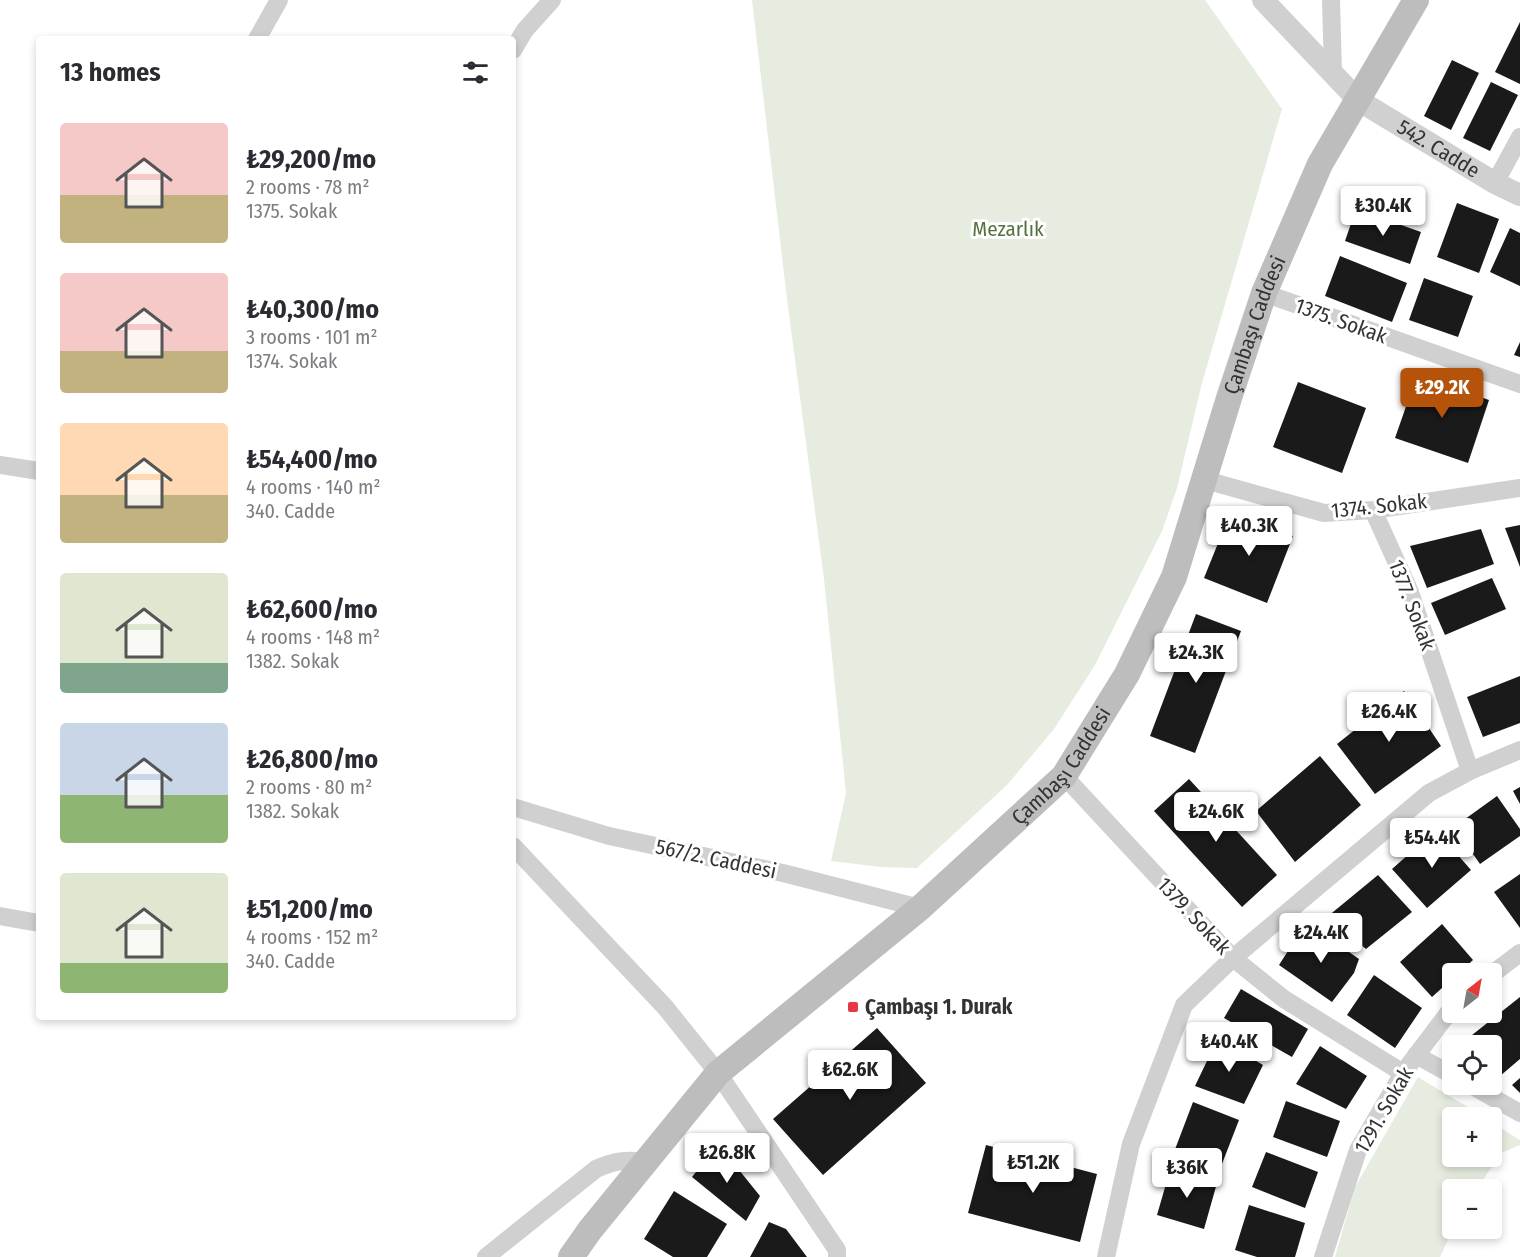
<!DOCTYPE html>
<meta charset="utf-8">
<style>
:root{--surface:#fff;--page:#f7f7f7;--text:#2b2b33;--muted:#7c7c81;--accent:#b45309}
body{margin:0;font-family:"Fira Sans Condensed",sans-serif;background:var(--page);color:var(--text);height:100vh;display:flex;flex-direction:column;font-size:22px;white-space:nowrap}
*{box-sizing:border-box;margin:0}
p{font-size:20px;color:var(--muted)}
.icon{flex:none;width:33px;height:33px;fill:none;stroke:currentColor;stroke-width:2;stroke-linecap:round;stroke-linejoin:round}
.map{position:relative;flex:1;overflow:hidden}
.drawer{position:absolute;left:36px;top:36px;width:480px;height:984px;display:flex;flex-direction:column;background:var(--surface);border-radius:6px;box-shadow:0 3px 9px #0003}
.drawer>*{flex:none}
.needle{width:39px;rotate:31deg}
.fabs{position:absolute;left:1442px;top:963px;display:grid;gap:12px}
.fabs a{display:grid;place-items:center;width:60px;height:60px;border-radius:6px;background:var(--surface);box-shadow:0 3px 9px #0003;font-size:30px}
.price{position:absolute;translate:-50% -51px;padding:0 14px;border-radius:6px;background:#fff;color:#222;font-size:20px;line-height:39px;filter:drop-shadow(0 2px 3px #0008)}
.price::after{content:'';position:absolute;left:50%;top:36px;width:18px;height:14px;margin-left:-9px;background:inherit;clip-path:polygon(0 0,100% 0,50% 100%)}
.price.active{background:var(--accent);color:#fff}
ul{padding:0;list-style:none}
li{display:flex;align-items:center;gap:18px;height:150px;padding:0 24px}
li span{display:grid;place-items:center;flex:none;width:168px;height:120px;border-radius:6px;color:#555}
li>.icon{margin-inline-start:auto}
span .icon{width:72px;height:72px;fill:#fffc;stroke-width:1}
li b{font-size:26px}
h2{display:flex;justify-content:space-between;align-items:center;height:72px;padding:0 24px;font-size:26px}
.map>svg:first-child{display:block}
.green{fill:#e6ecdf}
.building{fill:#1a1a1a}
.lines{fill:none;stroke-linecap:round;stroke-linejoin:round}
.minor{stroke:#d0d0d0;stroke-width:18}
.tertiary{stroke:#d0d0d0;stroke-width:22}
.secondary{stroke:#bdbdbd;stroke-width:26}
.poi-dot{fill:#e63946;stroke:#fff;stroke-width:2}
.labels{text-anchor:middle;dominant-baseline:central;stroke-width:6;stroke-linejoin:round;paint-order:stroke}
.street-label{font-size:21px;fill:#333;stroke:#fff}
.park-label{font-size:21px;fill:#56703f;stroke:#fff}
.poi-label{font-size:21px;font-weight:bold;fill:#333;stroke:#fff;text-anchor:start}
</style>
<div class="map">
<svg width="1520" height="1257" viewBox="0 0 1520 1257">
<rect width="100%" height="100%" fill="#fff"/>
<path class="green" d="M 752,0 L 1205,0 L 1282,109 L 1202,383 L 1177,488 L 1162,531 L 1095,665 L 1054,729 L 1007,785 L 917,868 L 881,867 L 831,861 L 846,793 L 824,579 L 787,299 Z
M 1418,1077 L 1484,1117 L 1452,1118 L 1452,1156 L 1491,1156 L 1491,1122 L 1520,1140 L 1520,1145 L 1501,1153 L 1477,1189 L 1452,1190 L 1453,1229 L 1440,1257 L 1335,1257 L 1355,1187 Z"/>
<path class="building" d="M 1520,22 L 1520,84 L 1495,72 Z
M 1452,60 L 1479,73 L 1451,130 L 1424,116 Z
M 1491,82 L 1518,95 L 1490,151 L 1463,138 Z
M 1457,203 L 1499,219 L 1479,273 L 1437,257 Z
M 1356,209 L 1421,232 L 1410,264 L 1345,241 Z
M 1510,228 L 1520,233 L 1520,286 L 1490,272 Z
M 1340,256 L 1407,283 L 1392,322 L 1325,296 Z
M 1424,278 L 1473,296 L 1458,337 L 1409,320 Z
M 1520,342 L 1520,357 L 1514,355 Z
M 1417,375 L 1489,400 L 1468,463 L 1395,438 Z
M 1298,382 L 1366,408 L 1342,473 L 1273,447 Z
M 1231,511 L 1293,536 L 1267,603 L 1204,578 Z
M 1520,525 L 1520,567 L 1505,528 Z
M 1481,529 L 1494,564 L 1427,588 L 1410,546 Z
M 1492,578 L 1506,609 L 1445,635 L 1431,603 Z
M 1196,614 L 1241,631 L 1195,753 L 1150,736 Z
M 1520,676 L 1520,723 L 1483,737 L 1467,697 Z
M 1404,691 L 1441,746 L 1375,794 L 1337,744 Z
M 1320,756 L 1361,805 L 1295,862 L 1256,811 Z
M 1189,779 L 1277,875 L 1242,907 L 1154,811 Z
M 1520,787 L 1520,804 L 1513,791 Z
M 1497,796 L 1520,829 L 1520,836 L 1480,864 L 1454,827 Z
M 1436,830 L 1471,870 L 1427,908 L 1392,869 Z
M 1520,874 L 1520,928 L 1494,892 Z
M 1378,875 L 1412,912 L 1366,949 L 1327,917 Z
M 1442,924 L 1473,960 L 1458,974 L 1452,974 L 1452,979 L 1432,997 L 1400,962 Z
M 1315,928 L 1359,959 L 1354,973 L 1332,1002 L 1279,965 L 1288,951 Z
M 1374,975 L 1422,1008 L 1395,1048 L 1347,1015 Z
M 1241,989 L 1308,1029 L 1292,1057 L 1224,1018 Z
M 1520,997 L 1520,1059 L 1500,1076 L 1491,1066 L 1491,1046 L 1472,1046 L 1467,1039 Z
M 877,1028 L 926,1083 L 823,1175 L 773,1119 Z
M 1218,1038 L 1263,1065 L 1244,1104 L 1195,1086 Z
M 1320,1046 L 1367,1076 L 1346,1109 L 1296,1084 Z
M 1520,1078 L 1520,1093 L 1512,1085 Z
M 1286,1101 L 1340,1121 L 1327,1157 L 1273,1137 Z
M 1193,1102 L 1239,1120 L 1220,1169 L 1174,1152 Z
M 986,1145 L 1097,1174 L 1080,1242 L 968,1213 Z
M 714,1149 L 727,1155 L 760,1196 L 746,1221 L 692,1177 Z
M 1266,1152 L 1318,1172 L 1305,1208 L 1252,1187 Z
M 1170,1170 L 1217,1183 L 1204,1229 L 1157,1215 Z
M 674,1191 L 727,1224 L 707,1257 L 673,1257 L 644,1239 Z
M 1249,1205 L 1305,1223 L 1295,1257 L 1257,1257 L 1235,1250 Z
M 769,1222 L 786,1229 L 807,1257 L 750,1257 Z"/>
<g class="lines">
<path class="minor" d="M 1331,0 L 1333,73
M 257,39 L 279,0
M 513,50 L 525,30 L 552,0
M 1495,183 L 1520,137
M 1264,293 L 1520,384
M 0,465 L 39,471
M 1205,480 L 1324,513 L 1373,510 L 1520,488
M 1373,510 L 1410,592 L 1470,771
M 1064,776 L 1233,958 L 1284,999 L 1403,1073
M 513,807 L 609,836 L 783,873 L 920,908
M 513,846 L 665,1007 L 718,1073 L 837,1250 L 837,1257
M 0,916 L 39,923
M 1491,975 L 1520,953
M 1416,1055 L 1452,1075
M 1469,1084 L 1520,1113
M 486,1257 L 596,1169 C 613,1161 627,1159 645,1162
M 1106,1257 L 1131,1144 L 1184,1005 L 1233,958 L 1429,793 L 1470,771 L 1520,750
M 1323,1257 L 1358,1150 L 1403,1073 L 1452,1008"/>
<path class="tertiary" id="s1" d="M 1263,0 L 1358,100 L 1495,183 L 1520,195"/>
<path class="secondary" id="s2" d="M 571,1257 L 590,1230 L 718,1073 L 920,908 L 1064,776 L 1127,674 L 1174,577 L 1229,398 L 1264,293 L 1320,164 L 1416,0"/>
</g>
<rect class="poi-dot" x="847" y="1001" width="12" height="12" rx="3"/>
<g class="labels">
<g class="street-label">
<text stroke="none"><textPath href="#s1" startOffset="232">542. Cadde</textPath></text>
<text transform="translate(1341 321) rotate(20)">1375. Sokak</text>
<text stroke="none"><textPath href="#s2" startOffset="1184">Çambaşı Caddesi</textPath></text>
<text transform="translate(1379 506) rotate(-6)">1374. Sokak</text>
<text transform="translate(1412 605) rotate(69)">1377. Sokak</text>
<text stroke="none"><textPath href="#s2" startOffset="698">Çambaşı Caddesi</textPath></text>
<text transform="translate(716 859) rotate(12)">567/2. Caddesi</text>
<text transform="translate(1194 916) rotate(47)">1379. Sokak</text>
<text transform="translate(1384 1110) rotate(-60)">1291. Sokak</text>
</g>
<g class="park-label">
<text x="1008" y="229">Mezarlık</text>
</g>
<g class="poi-label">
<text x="865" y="1007">Çambaşı 1. Durak</text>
</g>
</g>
</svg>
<div class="fabs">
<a><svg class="needle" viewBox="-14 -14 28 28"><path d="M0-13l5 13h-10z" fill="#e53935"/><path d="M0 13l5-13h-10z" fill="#7c7c81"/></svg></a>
<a><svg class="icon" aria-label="locate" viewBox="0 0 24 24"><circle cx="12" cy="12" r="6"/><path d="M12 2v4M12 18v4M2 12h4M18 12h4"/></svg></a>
<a>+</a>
<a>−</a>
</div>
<b class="price" style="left:1383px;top:237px">₺30.4K</b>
<b class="price active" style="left:1442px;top:419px">₺29.2K</b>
<b class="price" style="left:1249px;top:557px">₺40.3K</b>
<b class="price" style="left:1196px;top:684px">₺24.3K</b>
<b class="price" style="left:1389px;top:743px">₺26.4K</b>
<b class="price" style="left:1216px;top:843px">₺24.6K</b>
<b class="price" style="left:1432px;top:869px">₺54.4K</b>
<b class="price" style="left:1321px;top:964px">₺24.4K</b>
<b class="price" style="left:1229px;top:1073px">₺40.4K</b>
<b class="price" style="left:850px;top:1101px">₺62.6K</b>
<b class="price" style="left:727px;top:1184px">₺26.8K</b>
<b class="price" style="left:1033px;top:1194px">₺51.2K</b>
<b class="price" style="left:1187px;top:1199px">₺36K</b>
<section class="drawer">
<h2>13 homes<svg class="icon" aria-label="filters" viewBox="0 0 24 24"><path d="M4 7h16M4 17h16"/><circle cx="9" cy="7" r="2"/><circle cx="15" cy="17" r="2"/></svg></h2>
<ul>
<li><span style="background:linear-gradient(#f6c9c9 60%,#c2b280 0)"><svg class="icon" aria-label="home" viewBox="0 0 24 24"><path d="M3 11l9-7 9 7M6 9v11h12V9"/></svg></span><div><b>₺29,200/mo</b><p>2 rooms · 78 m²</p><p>1375. Sokak</p></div></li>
<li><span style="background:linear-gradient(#f6c9c9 65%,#c2b280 0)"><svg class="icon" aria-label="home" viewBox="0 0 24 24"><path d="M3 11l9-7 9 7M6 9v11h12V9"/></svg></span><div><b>₺40,300/mo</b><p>3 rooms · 101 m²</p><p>1374. Sokak</p></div></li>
<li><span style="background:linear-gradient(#ffd9b3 60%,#c2b280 0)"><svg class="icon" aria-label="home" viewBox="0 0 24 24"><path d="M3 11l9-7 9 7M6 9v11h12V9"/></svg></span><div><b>₺54,400/mo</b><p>4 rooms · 140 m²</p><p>340. Cadde</p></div></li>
<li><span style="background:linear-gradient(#dfe7d0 75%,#7fa58c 0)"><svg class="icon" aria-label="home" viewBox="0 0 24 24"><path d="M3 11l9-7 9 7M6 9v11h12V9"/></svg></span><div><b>₺62,600/mo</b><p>4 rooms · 148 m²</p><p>1382. Sokak</p></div></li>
<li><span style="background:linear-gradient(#c9d6e8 60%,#8fb573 0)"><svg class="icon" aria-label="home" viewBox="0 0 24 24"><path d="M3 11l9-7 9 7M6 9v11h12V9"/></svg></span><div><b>₺26,800/mo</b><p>2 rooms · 80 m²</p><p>1382. Sokak</p></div></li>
<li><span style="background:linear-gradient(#dfe7d0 75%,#8fb573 0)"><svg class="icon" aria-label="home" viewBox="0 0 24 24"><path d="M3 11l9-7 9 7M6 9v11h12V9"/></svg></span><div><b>₺51,200/mo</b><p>4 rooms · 152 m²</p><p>340. Cadde</p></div></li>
</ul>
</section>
</div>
